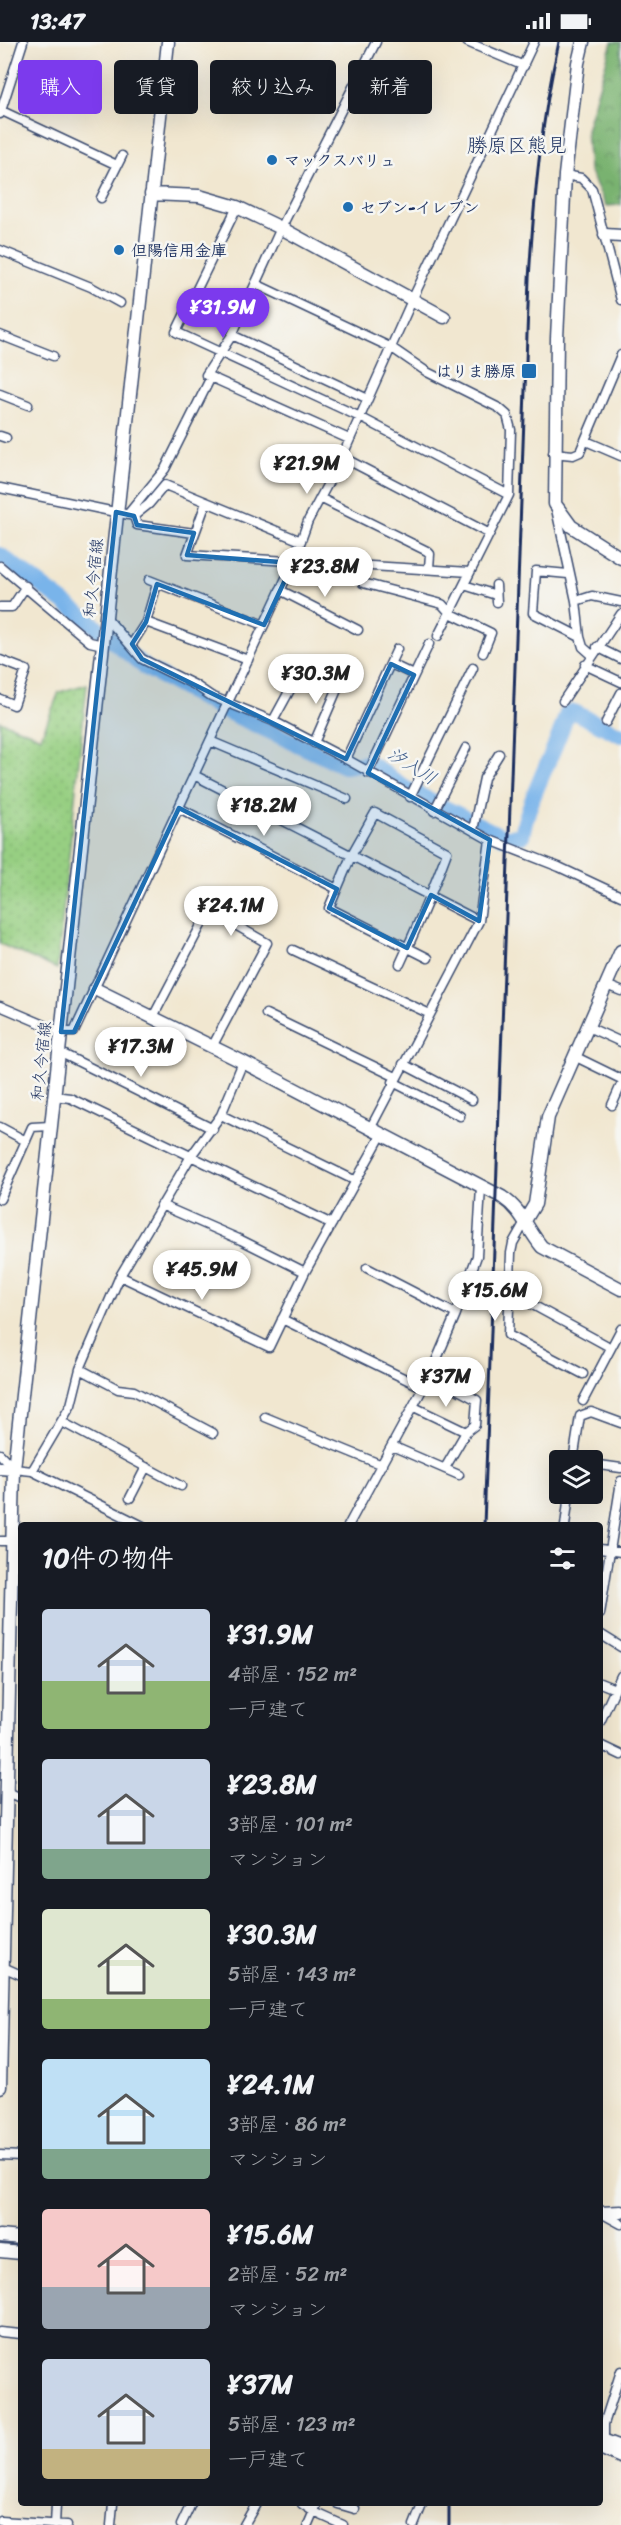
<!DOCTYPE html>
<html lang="ja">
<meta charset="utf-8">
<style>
:root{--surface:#171b24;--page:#242831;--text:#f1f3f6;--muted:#9ea1a6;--accent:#7c3aed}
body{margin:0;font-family:Sriracha,"Klee One",sans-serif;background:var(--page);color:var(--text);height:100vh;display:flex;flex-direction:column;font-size:22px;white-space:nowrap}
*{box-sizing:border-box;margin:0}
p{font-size:20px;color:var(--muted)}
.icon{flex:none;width:33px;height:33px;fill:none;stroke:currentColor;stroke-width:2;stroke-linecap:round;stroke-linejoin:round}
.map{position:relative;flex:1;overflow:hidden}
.details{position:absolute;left:18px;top:1480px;width:585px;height:984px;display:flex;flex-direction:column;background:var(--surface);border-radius:6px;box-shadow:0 6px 24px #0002}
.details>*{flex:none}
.guide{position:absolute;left:18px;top:18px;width:585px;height:54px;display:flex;gap:12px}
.fabs{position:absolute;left:549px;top:1408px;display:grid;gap:12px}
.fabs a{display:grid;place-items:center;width:54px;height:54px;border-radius:6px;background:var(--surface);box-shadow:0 6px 24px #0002;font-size:30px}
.price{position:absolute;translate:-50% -51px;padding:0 14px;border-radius:21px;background:#fff;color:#222;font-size:20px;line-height:39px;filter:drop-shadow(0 2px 3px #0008)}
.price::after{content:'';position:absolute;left:50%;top:36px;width:18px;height:14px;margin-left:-9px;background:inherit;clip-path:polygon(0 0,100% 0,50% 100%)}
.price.on{background:var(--accent);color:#fff}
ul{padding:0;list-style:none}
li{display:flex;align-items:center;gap:18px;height:150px;padding:0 24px}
li span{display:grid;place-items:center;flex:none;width:168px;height:120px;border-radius:6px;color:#555}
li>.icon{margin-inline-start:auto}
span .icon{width:72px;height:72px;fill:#fffc;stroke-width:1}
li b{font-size:26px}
h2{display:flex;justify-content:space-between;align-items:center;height:72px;padding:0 24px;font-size:26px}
.chip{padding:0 21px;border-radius:6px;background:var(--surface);box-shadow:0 6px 24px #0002;font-size:21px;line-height:54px}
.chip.on{background:var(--accent);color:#fff}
.status{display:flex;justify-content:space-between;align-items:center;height:42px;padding:0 30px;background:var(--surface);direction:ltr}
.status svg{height:16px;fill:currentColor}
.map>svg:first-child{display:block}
.grass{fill:url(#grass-dots);stroke:#597f70;stroke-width:1.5}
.forest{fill:url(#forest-crowns);stroke:#4a7067;stroke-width:1.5}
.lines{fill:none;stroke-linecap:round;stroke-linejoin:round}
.river{stroke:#79b4ea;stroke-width:16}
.street-casing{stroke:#3b4b6f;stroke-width:11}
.secondary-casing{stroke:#3b4b6f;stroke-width:15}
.street{stroke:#fff;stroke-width:8}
.secondary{stroke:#fff;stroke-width:12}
.rail{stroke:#1b2f5e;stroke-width:3}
.marked{fill:#1f6fb2;fill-opacity:0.2;stroke:#1f6fb2;stroke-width:4.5;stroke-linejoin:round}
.poi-dot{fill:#1f6fb2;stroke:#f6f6f2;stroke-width:2}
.labels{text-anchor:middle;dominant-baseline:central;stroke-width:5;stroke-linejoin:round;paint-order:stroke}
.poi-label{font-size:16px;font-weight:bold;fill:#1b2f5e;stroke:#f6f6f2;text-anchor:start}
.street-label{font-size:16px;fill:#1b2f5e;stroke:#f6f6f2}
.water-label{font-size:18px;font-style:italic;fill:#375788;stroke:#f6f6f2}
.quarter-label{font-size:20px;fill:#1b2f5e;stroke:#f6f6f2}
</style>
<div class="status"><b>13:47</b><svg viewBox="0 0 49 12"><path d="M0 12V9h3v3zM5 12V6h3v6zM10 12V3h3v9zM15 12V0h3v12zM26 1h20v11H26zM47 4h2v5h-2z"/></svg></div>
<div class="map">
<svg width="621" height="2483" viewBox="0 0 621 2483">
<defs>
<pattern id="grass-dots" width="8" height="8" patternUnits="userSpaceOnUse" patternTransform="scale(1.5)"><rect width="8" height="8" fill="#97cf82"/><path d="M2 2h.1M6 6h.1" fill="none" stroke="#82b273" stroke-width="1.8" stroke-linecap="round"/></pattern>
<pattern id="forest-crowns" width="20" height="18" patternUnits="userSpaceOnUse" patternTransform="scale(1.5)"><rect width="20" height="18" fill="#79b270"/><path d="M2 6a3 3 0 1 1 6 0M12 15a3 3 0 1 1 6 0" fill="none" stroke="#62915f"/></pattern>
</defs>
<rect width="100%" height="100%" fill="#f6f6f2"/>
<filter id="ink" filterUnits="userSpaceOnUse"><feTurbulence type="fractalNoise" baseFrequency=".0167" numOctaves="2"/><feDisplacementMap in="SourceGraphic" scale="12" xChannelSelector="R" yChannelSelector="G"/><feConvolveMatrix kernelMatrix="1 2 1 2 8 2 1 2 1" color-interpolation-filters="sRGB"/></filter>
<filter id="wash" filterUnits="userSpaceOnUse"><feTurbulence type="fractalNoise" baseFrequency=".008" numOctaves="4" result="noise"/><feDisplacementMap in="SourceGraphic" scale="24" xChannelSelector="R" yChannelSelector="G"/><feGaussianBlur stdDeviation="1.35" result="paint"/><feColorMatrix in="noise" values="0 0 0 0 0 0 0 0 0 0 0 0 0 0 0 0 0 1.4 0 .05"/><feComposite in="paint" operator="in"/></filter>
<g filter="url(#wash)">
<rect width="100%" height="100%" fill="#f1e7d0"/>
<path class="grass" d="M 87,642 L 57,927 L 0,902 L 0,679 L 41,695 L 59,650 Z"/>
<path class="forest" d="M 612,0 L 621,0 L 621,163 L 606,164 L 589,128 L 586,88 Z"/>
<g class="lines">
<path class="river" d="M 0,513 L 89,579 L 146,626 L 217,665 L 344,724 L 370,721 L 405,746 L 503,795 L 522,794 C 529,752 555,712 567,671 L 574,670 L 621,693"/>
</g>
</g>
<g filter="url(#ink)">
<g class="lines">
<defs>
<path id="street" d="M 467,0 L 524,24
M 0,68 L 117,123
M 0,72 L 23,0
M 565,133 L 581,136 L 592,147 L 621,258
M 101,156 L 122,114
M 237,165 L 176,290 L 360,375 L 509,453
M 0,208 L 91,245 L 120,261
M 256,242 L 392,306 L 427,330 L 499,366 L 507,373 L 511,388 L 509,453 L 438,594
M 0,293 L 53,314
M 232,293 L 368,357
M 0,352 L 28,363
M 0,394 L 6,396
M 349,397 L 206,333 L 232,293 L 281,186 L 376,0
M 586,399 L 621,414
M 553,411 L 573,413 L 580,410 L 621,313
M 342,415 L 488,491
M 0,446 L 134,474 L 149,462 L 165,443 L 301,499
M 320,456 L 427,509 L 430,512 L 429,526
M 206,461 L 187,513 L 470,530
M 556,467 L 576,559 L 580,595 L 583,605 L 592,613
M 128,472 L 165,427 L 211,335
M 134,474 L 137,483 L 194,491
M 359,522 L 363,541 L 442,562 L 450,571 L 491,591 L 483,611
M 0,524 L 90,600 L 103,603
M 568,532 L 536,529 L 533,571 L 580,595
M 149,538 L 264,583
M 464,543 L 496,553
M 496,543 L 497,560
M 280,548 L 358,588
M 576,559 L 592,554 L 621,560
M 0,565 L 12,565 L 26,544
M 106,575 L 142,617 L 195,643 L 211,654 L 273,679 L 346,717 L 490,798 L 559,825 L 621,854
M 146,580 L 248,618
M 132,602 L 146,580 L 157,542
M 597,605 L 621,617
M 0,618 L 26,628 L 14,663 L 0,657
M 391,622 L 414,633
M 585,623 L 621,640
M 563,659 L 621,572
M 273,679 L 304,622
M 606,680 L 621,651
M 210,699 L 347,757
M 314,701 L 342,636
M 346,717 L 397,607
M 368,731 L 429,602
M 194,733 L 479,879
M 410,755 L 473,626
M 179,766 L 337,847
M 434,769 L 466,706
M 473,788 L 484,736 L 499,712
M 293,908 L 430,972
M 400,922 C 417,885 433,848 447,810 L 375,771 L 352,812 L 329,866 L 428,916
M 606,943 L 621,949
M 0,964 L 61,990 L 74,990 L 293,521 L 308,479 L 342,415 L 413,256 L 534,0
M 266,972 L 396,1035
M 153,975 L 209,868 L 267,901 L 212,1005
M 588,985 L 621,1000
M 59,1010 L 213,1087
M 574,1014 L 621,1037
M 403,1022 L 472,1058
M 393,1040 L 460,1074
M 54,1054 L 70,1056 L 332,1182
M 612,1063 L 621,1043
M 221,1073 L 356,1139
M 0,1085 L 26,1099
M 370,1087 L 479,879 L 490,798
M 0,1157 L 32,1085 L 50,1084
M 161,1163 L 241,1198 L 305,1230
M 526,1178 L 513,1201 L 511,1211 L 508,1293 L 583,1332
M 367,1226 L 456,1272
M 120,1234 L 269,1305 L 305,1230 L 382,1092
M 509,1250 L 606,1303
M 282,1277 L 422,1345
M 80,1327 L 118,1347 L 134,1349 L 213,1391
M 430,1333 L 477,1358 L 475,1383 L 466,1390 L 445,1426
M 583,1359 L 621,1287
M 414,1365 L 466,1390
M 265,1375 L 382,1423
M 62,1380 L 181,1444
M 392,1404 L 459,1433
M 0,1412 L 14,1427 L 32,1429 L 143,1484
M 573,1419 L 580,1374 L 591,1370 L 621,1381
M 592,1422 L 621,1426
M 32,1429 L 71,1363 L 80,1327 L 120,1234 L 191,1114 L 221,1073 L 243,1020
M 130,1456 L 146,1425
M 348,1484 L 430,1333 L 456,1272 L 477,1214 L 481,1145
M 565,1484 L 569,1452
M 0,1499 L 11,1499
M 600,1507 L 621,1510
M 600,1572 L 621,1439
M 600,1592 L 621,1605
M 600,1641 L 615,1647
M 600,1680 L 621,1634
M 600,1703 L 621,1713
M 6,1749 L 21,1756
M 3,1925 L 21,1933
M 0,2113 L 21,2114
M 601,2171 L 621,2182
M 0,2290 L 21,2292
M 604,2399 L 604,2382 L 621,2329
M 302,2462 L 314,2470 L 343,2483
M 338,2462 L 355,2467
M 0,2479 L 67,2483
M 55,2483 L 56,2462
M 111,2483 L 113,2462
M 181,2483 L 191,2462
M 244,2483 L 256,2462
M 308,2483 L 317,2462
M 414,2483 L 422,2463"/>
<path id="secondary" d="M 583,0 L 578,21 L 565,133 L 557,296 L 555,462 L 571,484 L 621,516
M 151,152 L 199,154 L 237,165 L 281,186 L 444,275
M 605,193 L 621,194
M 95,947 L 243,1020 L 502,1155 C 522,1168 527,1187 542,1205 L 621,1247
M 526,1177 L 535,1162 L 548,1075 L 621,909
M 0,1426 L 14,1427
M 0,2045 L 14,1427 L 168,0
M 600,2171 L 621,2170
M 0,2194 L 21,2196
M 0,2209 L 21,2211
M 600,2397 L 621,2405
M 600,2406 L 621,2415"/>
</defs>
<use href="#street" class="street-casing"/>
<use href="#secondary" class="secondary-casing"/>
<use href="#street" class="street"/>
<use href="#secondary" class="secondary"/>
<path class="rail" d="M 484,1484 L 529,237 C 534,157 541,78 559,0
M 449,2483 L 449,2462"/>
</g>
</g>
<path class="marked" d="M 116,470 L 134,474 L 137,483 L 194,491 L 187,513 L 293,521 L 264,583 L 157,542 L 146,580 L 132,602 L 142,617 L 346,717 L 391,622 L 414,633 L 368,731 L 490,798 L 479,879 L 431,853 L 407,906 L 329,866 L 337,847 L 179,766 L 74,990 L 61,990 Z"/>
<g class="poi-dot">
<circle cx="272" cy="118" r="6"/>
<circle cx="348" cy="165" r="6"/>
<circle cx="119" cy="208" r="6"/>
<rect x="521" y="321" width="16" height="16" rx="3"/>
</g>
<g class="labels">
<g class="poi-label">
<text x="284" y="118">マックスバリュ</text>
<text x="360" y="165">セブン-イレブン</text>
<text x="131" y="208">但陽信用金庫</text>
<text x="516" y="329" text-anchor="end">はりま勝原</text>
</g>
<g class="street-label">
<text transform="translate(93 536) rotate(-84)">和久今宿線</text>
<text transform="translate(41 1019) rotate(-84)">和久今宿線</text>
</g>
<g class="water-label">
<text transform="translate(412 724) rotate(32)">汐入川</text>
</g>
<g class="quarter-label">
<text x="517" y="103">勝原区熊見</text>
</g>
</g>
</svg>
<div class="fabs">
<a><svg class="icon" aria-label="layers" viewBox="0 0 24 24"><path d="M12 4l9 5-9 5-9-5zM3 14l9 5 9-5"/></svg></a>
</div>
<b class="price on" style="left:223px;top:297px">¥31.9M</b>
<b class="price" style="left:307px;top:453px">¥21.9M</b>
<b class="price" style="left:325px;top:556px">¥23.8M</b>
<b class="price" style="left:316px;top:663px">¥30.3M</b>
<b class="price" style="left:264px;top:795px">¥18.2M</b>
<b class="price" style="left:231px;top:895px">¥24.1M</b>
<b class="price" style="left:141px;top:1036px">¥17.3M</b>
<b class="price" style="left:202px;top:1259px">¥45.9M</b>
<b class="price" style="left:495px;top:1280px">¥15.6M</b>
<b class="price" style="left:446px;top:1366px">¥37M</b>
<div class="guide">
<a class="chip on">購入</a>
<a class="chip">賃貸</a>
<a class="chip">絞り込み</a>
<a class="chip">新着</a>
</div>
<section class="details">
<h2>10件の物件<svg class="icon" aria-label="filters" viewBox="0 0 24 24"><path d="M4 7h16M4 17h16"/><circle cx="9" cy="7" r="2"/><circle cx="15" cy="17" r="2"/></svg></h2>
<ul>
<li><span style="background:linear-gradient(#c9d6e8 60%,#8fb573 0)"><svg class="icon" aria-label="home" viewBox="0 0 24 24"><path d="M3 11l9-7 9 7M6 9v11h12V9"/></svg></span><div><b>¥31.9M</b><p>4部屋 · 152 m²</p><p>一戸建て</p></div></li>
<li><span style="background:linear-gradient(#c9d6e8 75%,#7fa58c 0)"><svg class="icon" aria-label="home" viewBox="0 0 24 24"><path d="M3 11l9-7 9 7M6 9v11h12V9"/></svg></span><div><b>¥23.8M</b><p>3部屋 · 101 m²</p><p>マンション</p></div></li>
<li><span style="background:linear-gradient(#dfe7d0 75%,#8fb573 0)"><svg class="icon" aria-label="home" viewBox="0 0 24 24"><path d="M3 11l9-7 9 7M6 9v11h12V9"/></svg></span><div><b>¥30.3M</b><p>5部屋 · 143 m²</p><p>一戸建て</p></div></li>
<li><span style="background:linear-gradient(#bfe0f5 75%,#7fa58c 0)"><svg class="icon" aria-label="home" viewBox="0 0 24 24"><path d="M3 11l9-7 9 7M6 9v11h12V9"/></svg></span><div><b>¥24.1M</b><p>3部屋 · 86 m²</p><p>マンション</p></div></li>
<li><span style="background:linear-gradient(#f6c9c9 65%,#9aa5b1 0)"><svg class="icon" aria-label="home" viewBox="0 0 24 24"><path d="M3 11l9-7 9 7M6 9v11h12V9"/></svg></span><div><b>¥15.6M</b><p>2部屋 · 52 m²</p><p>マンション</p></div></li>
<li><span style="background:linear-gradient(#c9d6e8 75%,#c2b280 0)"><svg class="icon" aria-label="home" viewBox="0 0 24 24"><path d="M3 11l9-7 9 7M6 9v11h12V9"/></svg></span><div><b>¥37M</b><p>5部屋 · 123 m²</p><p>一戸建て</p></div></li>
</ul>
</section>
</div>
